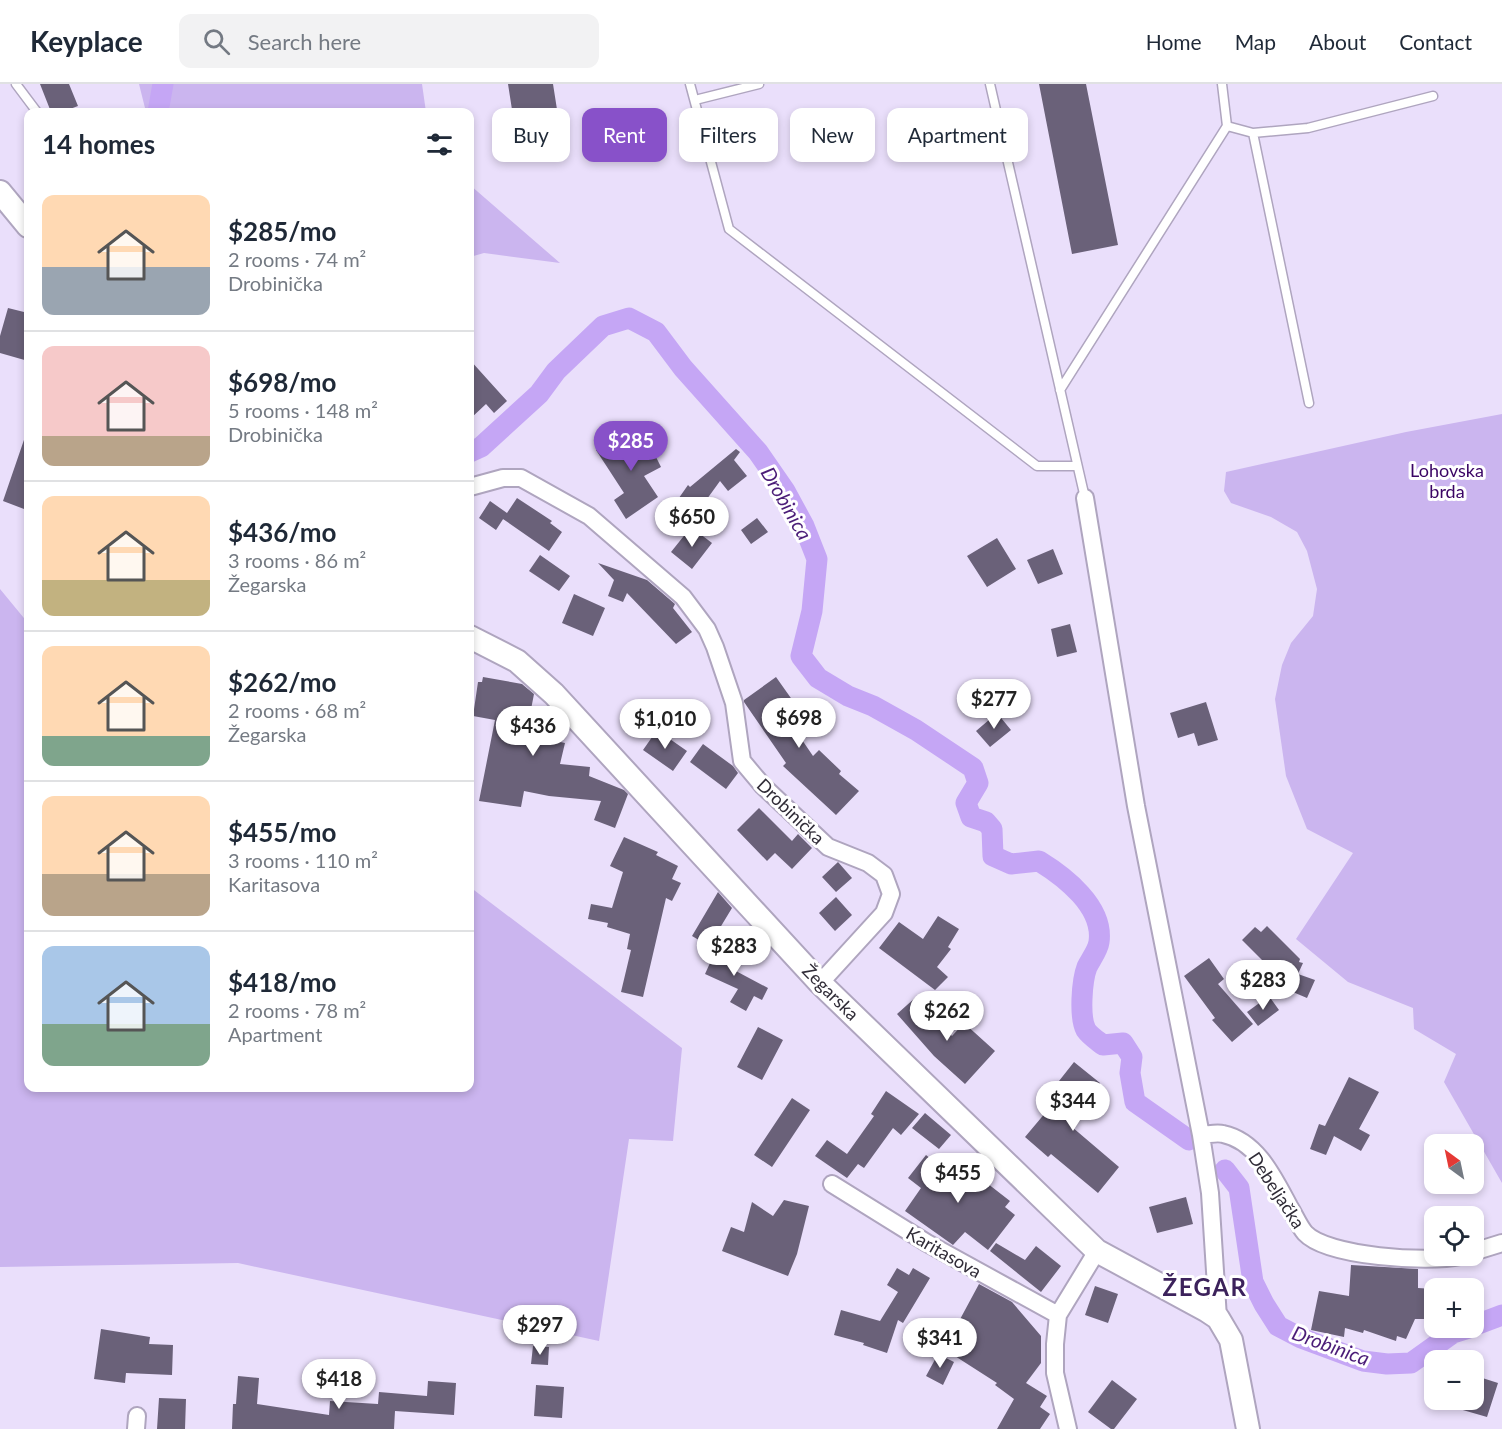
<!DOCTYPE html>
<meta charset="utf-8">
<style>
:root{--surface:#fff;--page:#f2f2f3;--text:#1f2937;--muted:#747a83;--line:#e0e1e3;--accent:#8851c9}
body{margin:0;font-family:Lato,sans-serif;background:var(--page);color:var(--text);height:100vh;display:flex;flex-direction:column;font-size:22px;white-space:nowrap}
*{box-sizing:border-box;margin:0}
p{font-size:20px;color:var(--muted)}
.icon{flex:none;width:33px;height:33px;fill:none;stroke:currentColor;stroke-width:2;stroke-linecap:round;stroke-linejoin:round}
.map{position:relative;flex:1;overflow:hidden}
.side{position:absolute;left:24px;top:24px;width:450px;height:984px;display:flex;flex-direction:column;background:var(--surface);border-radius:12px;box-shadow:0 3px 9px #0003}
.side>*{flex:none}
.hud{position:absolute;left:492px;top:24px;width:570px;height:54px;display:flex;gap:12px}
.needle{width:39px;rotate:327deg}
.controls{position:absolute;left:1424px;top:1050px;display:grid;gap:12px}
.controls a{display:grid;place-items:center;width:60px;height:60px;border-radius:12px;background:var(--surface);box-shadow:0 3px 9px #0003;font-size:30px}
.price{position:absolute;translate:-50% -51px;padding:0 14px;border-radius:21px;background:#fff;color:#222;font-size:20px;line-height:39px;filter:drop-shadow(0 2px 3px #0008)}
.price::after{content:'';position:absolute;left:50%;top:36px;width:18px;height:14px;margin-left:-9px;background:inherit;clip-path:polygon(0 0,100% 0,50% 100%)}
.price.active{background:var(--accent);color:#fff}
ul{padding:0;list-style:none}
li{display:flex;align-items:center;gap:18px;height:150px;padding:0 18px}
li+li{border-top:2px solid var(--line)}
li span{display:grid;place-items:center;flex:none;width:168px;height:120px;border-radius:12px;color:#555}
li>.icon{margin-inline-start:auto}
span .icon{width:72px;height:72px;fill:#fffc;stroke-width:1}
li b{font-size:26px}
h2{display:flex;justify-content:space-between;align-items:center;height:72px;padding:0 18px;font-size:26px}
.tag{padding:0 21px;border-radius:12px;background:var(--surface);box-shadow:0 3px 9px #0003;font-size:21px;line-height:54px}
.tag.active{background:var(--accent);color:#fff}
header{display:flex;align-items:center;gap:36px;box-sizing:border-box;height:84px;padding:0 30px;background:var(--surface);border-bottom:2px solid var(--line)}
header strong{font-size:28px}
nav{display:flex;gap:33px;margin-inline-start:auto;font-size:21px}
.search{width:420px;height:54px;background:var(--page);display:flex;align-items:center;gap:15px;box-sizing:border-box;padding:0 21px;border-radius:12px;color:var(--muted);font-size:22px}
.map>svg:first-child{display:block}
.green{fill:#cbb5ef}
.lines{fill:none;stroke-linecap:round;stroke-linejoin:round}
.canal{stroke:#c5a6f5;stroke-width:21}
.building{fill:#6a6179}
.lane-casing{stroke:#afa5bf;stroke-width:11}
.street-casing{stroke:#afa5bf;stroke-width:20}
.secondary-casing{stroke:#afa5bf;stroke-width:26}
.lane{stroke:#fff;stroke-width:8}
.street{stroke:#fff;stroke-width:16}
.secondary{stroke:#fff;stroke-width:22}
.labels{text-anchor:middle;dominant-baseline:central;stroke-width:6;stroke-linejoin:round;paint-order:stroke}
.park-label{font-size:18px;fill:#3a0464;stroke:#fff}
.street-label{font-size:18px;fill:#302c37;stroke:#fff}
.water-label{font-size:20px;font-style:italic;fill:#4b1d78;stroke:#fff}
.district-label{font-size:24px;font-weight:bold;letter-spacing:1.5px;fill:#3c225b;stroke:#fff}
</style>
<header>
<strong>Keyplace</strong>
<div class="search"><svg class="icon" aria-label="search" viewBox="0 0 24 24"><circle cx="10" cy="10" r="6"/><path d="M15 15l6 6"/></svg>Search here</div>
<nav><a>Home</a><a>Map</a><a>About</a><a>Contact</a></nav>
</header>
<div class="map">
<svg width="1502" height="1345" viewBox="0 0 1502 1345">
<rect width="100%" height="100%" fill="#eadffb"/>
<path class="green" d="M 139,0 L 422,0 L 426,28 L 146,28 Z
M 470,101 L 560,179 L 484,169 L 470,173 Z
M 1502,330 L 1502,1099 L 1444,998 L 1456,970 L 1414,945 L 1413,924 L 1348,898 L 1296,855 L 1353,769 L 1307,745 L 1286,692 L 1275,615 L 1282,581 L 1291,559 L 1313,532 L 1317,505 L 1307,467 L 1297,448 L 1271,433 L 1231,419 L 1224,407 L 1226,388 L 1406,348 Z
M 0,505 L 28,539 L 28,1004 L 470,1004 L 470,803 L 682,964 L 673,1057 L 629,1055 L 599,1257 L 238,1179 L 0,1183 Z"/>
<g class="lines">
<path class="canal" d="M 158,28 L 163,0
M 470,368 L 481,363 L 539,310 L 556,287 L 603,242 L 629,234 L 656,248 L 683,284 L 758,368 L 785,407 L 804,442 L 817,475 L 812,527 L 801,572 L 818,594 L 848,612 L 873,622 L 916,646 L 973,684 L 978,699 L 966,719 L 971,733 L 986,738 L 992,745 L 993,772 L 1011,780 L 1039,777 C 1065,793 1104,823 1099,858 C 1098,866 1091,875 1087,883 C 1082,896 1079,933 1086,946 C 1090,952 1098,957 1103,961 L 1123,959 L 1132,973 L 1130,989 L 1135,1018 L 1189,1056
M 1225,1086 L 1239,1104 L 1253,1198 L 1264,1220 L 1278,1242 L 1301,1254 L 1363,1277 L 1387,1280 L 1411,1279 L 1453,1249 L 1469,1244
M 1473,1242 L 1502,1231"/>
</g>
<path class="building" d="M 40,0 L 69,0 L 78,22 L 62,28 L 51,28 Z
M 508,0 L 553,0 L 564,70 L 520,77 Z
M 1039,0 L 1086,0 L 1118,161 L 1072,170 Z
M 8,224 L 28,229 L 28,277 L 0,269 L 0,252 Z
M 470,276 L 507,317 L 494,329 L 486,320 L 470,335 Z
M 622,349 L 630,361 L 646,353 L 661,383 L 644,392 L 658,413 L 626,435 L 614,416 L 624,409 L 596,366 Z
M 26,350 L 28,350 L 28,411 L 24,425 L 3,417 Z
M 736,365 L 740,368 L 734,376 L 747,392 L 728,407 L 720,397 L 686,444 L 667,431 L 688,401 L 690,403 Z
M 517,414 L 552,437 L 550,439 L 562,448 L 549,467 L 503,435 Z
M 490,417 L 507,429 L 496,446 L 479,434 Z
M 757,434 L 768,448 L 751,460 L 741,446 Z
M 691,443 L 712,459 L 692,485 L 671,468 Z
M 997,454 L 1016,485 L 987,503 L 967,472 Z
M 1053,465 L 1063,490 L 1038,500 L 1027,476 Z
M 540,471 L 570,492 L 559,507 L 529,487 Z
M 598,479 L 647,496 L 675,520 L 673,524 L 692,548 L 676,560 L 627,509 L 623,518 L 608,512 L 614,496 Z
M 574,510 L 605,524 L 593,552 L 562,539 Z
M 1070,540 L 1077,568 L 1057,573 L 1051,545 Z
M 483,593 L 522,600 L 534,610 L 526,651 L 565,659 L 560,680 L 590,683 L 589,692 L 624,706 L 628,710 L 615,744 L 594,736 L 601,717 L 549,712 L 524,707 L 521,723 L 479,717 L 495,636 L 473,632 L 478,598 L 482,598 Z
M 776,593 L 793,617 L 781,625 L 813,672 L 819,666 L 841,687 L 839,690 L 859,707 L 836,731 L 783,682 L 786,679 L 744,618 L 744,616 Z
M 1206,618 L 1218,656 L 1198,662 L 1194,649 L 1178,654 L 1170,629 Z
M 997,629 L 1011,646 L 990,663 L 976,647 Z
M 657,646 L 687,667 L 673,687 L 643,666 Z
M 703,660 L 733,682 L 738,689 L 726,705 L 690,678 Z
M 759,724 L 792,757 L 798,750 L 812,764 L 792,785 L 775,769 L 767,777 L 737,746 Z
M 624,753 L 658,768 L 656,771 L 678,782 L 672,795 L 681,799 L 672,817 L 666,814 L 643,913 L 621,908 L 631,866 L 627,865 L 630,850 L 607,843 L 608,839 L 588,835 L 591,820 L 612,824 L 623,788 L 610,782 Z
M 838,778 L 852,794 L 836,808 L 822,793 Z
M 718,808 L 732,824 L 709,862 L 692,852 Z
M 836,813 L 852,831 L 835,847 L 819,829 Z
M 938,832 L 959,845 L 948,863 L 951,865 L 937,883 L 948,893 L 935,906 L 879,864 L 899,838 L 923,855 Z
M 1267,842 L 1300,875 L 1299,878 L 1303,879 L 1298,890 L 1315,896 L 1307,914 L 1281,903 L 1290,896 L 1277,891 L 1242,856 L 1255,843 L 1261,848 Z
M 719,859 L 742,869 L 734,886 L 768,904 L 762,916 L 754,912 L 746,927 L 730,918 L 738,905 L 705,890 Z
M 1209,874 L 1224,895 L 1218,900 L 1253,940 L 1232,958 L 1212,936 L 1215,934 L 1184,892 Z
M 1269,912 L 1279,926 L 1258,942 L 1247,928 Z
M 916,913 L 952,952 L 964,939 L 995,967 L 965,1000 L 934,972 L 897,930 Z
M 758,943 L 783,956 L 762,996 L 737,983 Z
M 1074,978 L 1100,999 L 1078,1026 L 1083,1030 L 1072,1043 L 1119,1083 L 1098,1109 L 1051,1070 L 1048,1073 L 1025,1053 L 1067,1003 L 1059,997 Z
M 1349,993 L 1379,1008 L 1359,1045 L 1370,1051 L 1361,1067 L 1334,1052 L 1326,1071 L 1310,1065 L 1319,1040 L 1325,1042 Z
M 886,1007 L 919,1030 L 901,1051 L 893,1044 L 864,1084 L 858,1080 L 847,1094 L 815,1072 L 827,1056 L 847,1070 L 874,1032 L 871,1030 Z
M 792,1014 L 810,1026 L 772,1083 L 754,1071 Z
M 925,1029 L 951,1051 L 939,1065 L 912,1044 Z
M 926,1071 L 954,1094 L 970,1079 L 985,1094 L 983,1096 L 1010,1117 L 1005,1123 L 1015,1131 L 988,1166 L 965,1148 L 953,1161 L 905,1127 L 921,1104 L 908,1094 Z
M 1186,1113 L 1193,1140 L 1157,1149 L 1149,1123 Z
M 784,1116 L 809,1122 L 797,1170 L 788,1192 L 722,1167 L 731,1143 L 744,1148 L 752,1118 L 773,1132 Z
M 996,1159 L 1025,1176 L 1036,1162 L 1061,1182 L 1041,1208 L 990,1167 Z
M 1351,1181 L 1418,1185 L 1418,1204 L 1434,1205 L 1434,1235 L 1415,1235 L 1406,1255 L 1397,1252 L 1396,1257 L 1364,1246 L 1363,1249 L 1345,1244 L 1344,1253 L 1311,1246 L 1319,1207 L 1349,1212 Z
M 897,1184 L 909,1191 L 913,1184 L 930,1194 L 903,1239 L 898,1236 L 887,1269 L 863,1261 L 864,1259 L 834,1251 L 841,1226 L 880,1237 L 898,1208 L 887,1201 Z
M 979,1200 L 1012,1218 L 1041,1252 L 1041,1279 L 1026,1299 L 1047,1312 L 1040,1323 L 1050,1330 L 1040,1345 L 997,1345 L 1014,1315 L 995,1301 L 997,1299 L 944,1265 Z
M 1095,1202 L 1118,1210 L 1108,1239 L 1085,1231 Z
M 101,1245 L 150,1253 L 149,1260 L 173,1261 L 172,1291 L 126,1289 L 125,1299 L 94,1295 Z
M 533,1262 L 549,1263 L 548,1281 L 531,1280 Z
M 938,1270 L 954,1278 L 943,1301 L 926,1292 Z
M 1473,1291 L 1498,1299 L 1487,1333 L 1442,1320 L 1443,1316 L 1473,1316 Z
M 238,1292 L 259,1294 L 257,1320 L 329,1331 L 330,1317 L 378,1320 L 379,1308 L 427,1312 L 428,1297 L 456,1299 L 454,1331 L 395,1327 L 394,1345 L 232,1345 L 233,1320 L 236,1320 Z
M 1112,1296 L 1137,1315 L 1114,1345 L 1111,1345 L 1088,1328 Z
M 536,1301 L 564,1303 L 562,1334 L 534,1332 Z
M 159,1314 L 186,1315 L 185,1345 L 157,1345 Z"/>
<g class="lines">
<defs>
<path id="lane" d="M 16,0 L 37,28
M 690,0 L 729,145 L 1037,382 L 1077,382
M 990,0 L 1085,414
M 695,16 L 759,0
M 1227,42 L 1253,49 L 1308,44 L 1433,12
M 1253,49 L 1309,319
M 1060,306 L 1227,42 L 1222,0"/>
<path id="street" d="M 470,403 L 503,394 L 521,394 L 589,432 L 683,513 L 707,545 L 715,563 L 734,619 L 742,677 L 763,702 L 828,763 L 868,779 L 884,791 L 891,810 L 884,829 L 820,899
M 1085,414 L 1136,722 L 1201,1051 L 1210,1109 L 1218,1234
M 1201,1051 C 1208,1051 1216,1048 1223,1050 C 1257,1057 1274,1094 1289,1122 C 1294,1130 1299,1142 1305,1149 C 1327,1173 1429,1179 1460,1172
M 832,1100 L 927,1159 L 1058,1231
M 1473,1168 L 1502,1159
M 136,1345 L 137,1332
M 1068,1345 L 1055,1289 L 1055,1260 L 1058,1231 L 1097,1167"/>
<path id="secondary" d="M 0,108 L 28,142
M 470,553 L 517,577 L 554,610 L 820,899 L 1097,1167 L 1206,1226 L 1218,1234 L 1231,1256 L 1248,1345"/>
</defs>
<use href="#lane" class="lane-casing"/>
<use href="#street" class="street-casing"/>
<use href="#secondary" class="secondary-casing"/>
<use href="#lane" class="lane"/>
<use href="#street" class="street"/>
<use href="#secondary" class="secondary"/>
</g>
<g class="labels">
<g class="park-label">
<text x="1447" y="386">Lohovska<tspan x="1447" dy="21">brda</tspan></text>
</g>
<g class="street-label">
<text transform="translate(791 727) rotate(44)">Drobinička</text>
<text transform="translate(831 908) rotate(45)">Žegarska</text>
<text transform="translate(1277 1106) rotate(57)">Debeljačka</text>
<text transform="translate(944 1168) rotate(30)">Karitasova</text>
</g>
<g class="water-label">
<text transform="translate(787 419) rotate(60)">Drobinica</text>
<text transform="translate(1331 1261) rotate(20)">Drobinica</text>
</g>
<g class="district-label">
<text x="1205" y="1202">ŽEGAR</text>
</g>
</g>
</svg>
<div class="controls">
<a><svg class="needle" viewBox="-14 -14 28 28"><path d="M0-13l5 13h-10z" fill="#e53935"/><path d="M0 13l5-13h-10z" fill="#747a83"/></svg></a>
<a><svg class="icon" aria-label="locate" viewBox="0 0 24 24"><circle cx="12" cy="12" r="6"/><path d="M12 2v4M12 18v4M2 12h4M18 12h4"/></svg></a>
<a>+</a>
<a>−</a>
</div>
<b class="price active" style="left:631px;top:388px">$285</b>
<b class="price" style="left:692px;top:464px">$650</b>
<b class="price" style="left:994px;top:646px">$277</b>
<b class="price" style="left:799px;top:665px">$698</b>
<b class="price" style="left:665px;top:666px">$1,010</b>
<b class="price" style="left:533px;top:673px">$436</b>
<b class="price" style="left:734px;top:893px">$283</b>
<b class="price" style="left:1263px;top:927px">$283</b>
<b class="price" style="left:947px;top:958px">$262</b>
<b class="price" style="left:1073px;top:1048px">$344</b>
<b class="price" style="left:958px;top:1120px">$455</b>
<b class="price" style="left:540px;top:1272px">$297</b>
<b class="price" style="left:940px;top:1285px">$341</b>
<b class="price" style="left:339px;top:1326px">$418</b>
<div class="hud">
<a class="tag">Buy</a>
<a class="tag active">Rent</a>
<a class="tag">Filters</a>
<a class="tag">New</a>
<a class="tag">Apartment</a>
</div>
<section class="side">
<h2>14 homes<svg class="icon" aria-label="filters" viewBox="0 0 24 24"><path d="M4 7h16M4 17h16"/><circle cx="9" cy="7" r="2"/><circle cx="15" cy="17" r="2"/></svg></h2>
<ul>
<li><span style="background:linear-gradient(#ffd9b3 60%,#9aa5b1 0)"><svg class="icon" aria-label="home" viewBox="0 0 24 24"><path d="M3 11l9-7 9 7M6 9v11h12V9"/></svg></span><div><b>$285/mo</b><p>2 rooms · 74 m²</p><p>Drobinička</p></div></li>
<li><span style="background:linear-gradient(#f6c9c9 75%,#b9a48a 0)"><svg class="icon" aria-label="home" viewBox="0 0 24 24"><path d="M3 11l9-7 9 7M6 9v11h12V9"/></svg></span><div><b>$698/mo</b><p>5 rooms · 148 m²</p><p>Drobinička</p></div></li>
<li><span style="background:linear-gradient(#ffd9b3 70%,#c2b280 0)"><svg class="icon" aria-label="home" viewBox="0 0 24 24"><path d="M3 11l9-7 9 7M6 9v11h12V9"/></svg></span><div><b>$436/mo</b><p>3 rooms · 86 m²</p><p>Žegarska</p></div></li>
<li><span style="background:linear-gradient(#ffd9b3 75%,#7fa58c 0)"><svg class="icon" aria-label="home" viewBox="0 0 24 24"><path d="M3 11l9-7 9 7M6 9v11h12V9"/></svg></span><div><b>$262/mo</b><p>2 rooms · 68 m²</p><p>Žegarska</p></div></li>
<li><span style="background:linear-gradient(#ffd9b3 65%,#b9a48a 0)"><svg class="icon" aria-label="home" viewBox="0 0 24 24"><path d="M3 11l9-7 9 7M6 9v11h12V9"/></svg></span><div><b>$455/mo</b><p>3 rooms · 110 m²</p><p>Karitasova</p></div></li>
<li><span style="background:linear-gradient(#a9c7e8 65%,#7fa58c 0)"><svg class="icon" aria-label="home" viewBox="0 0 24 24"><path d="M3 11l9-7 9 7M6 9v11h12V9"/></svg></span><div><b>$418/mo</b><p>2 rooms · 78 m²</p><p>Apartment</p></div></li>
</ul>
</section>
</div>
